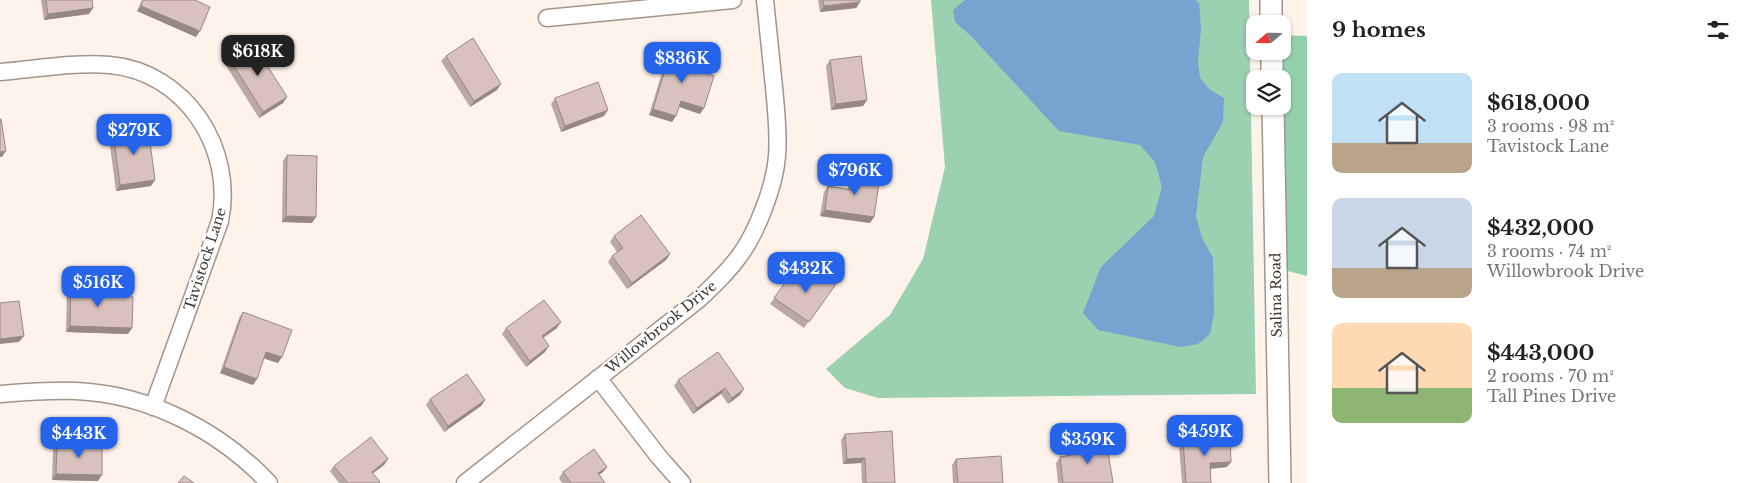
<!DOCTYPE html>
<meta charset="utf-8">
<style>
:root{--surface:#fff;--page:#f6f6f6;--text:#222;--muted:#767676;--accent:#2563eb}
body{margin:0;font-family:"Libre Baskerville",serif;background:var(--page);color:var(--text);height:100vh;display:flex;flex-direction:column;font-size:19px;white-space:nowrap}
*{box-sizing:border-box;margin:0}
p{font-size:16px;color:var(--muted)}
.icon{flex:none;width:28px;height:28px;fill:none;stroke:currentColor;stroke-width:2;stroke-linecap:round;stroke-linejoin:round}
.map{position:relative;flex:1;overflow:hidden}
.side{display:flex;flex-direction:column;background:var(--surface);width:450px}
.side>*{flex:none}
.needle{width:32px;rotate:250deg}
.buttons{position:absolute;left:1246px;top:15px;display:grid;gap:10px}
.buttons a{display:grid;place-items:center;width:45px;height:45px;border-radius:10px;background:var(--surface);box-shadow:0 1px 4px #0004;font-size:25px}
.price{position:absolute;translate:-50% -42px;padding:0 11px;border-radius:10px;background:var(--accent);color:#fff;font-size:16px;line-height:32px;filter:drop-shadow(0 1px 2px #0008)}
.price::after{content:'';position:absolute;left:50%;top:30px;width:15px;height:11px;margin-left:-8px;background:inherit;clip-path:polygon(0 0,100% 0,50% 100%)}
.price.active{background:#222;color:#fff}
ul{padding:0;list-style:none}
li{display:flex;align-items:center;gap:15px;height:125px;padding:0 25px}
li span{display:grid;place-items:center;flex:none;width:140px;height:100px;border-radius:10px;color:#555}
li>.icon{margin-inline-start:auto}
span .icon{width:60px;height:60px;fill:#fffc;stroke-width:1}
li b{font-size:21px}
h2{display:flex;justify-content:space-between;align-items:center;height:60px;padding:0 25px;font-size:21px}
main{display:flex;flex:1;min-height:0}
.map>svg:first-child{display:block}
.green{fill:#9bd0b0}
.forest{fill:#93d1ac}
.water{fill:#78a2cf}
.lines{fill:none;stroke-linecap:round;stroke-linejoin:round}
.minor-casing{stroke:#a49487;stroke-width:19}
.tertiary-casing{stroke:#a49487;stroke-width:24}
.minor{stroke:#fff;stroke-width:16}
.tertiary{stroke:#fff;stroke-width:21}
.wall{fill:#bba7a3}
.shaded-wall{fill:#988885}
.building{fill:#d9c2be;stroke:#988885}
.labels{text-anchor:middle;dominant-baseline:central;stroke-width:4.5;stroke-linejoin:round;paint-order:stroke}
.street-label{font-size:14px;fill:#3f3832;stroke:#fff}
</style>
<main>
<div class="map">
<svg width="1307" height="483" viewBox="0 0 1307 483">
<rect width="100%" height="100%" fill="#fef3eb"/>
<path class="green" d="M 931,0 L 1249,0 L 1256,394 L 878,398 L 845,388 L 826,369 L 890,315 L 923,259 L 945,167 Z"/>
<path class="forest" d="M 1283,35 L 1307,36 L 1307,276 L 1284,270 Z"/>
<path class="water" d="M 965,0 L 1195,0 L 1199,3 L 1201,28 L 1198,62 L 1200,78 L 1209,89 L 1224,98 L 1223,122 L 1203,157 L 1196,216 L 1202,238 L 1213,258 L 1214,313 L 1210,334 L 1198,344 L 1181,347 L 1098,330 L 1083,313 L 1101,267 L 1154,216 L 1162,187 L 1155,162 L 1140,145 L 1059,131 L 971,36 L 955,22 L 953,10 Z"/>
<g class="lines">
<defs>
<path id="minor" d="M 547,18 L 733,0
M 0,72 C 36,69 73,62 110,65 C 186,72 235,149 220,221 L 153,407
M 598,378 L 659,457 L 682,483
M 0,394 C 25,392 51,390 76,391 C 149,394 220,431 269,483
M 465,483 L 698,300 C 713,286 728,272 740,255 C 757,232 775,185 777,156 C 779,133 776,110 774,87 C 771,58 768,29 765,0"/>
<path id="tertiary" d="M 1271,0 L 1271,24
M 1272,51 L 1272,79
M 1273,106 L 1280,483"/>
</defs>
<use href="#minor" class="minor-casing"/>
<use href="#tertiary" class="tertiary-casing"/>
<use href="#minor" class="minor"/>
<use href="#tertiary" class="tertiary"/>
</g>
<path class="wall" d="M 41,0 L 92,0 L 93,8 L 89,14 L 44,20 Z
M 142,0 L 195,0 L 196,37 L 137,11 Z
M 818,0 L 860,0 L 860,2 L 856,8 L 820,12 Z
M 672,47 L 692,69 L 700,114 L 679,107 L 672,122 L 649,115 L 668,53 Z
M 446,56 L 497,90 L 470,107 L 441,61 Z
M 229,58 L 283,103 L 259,118 L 225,64 Z
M 830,60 L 867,100 L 863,106 L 831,110 L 826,66 Z
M 555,98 L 604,116 L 561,132 L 551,104 Z
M 113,132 L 151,186 L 116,191 L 109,138 Z
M 287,155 L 312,223 L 282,222 L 283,161 Z
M 854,172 L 874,217 L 870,223 L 820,216 L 824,192 L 828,186 L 848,189 L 850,178 Z
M 614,236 L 670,254 L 666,260 L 627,289 L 608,262 L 612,256 L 617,252 L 610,242 Z
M 789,277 L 800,285 L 836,284 L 804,328 L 770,304 Z
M 71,279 L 95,296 L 132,328 L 128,334 L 66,332 L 67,285 Z
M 243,312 L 278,363 L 264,358 L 253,385 L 220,373 L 239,318 Z
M 506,328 L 557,328 L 543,338 L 545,352 L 526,367 L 502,334 Z
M 718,352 L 740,395 L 728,404 L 721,394 L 693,414 L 674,386 L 678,380 Z
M 430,399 L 485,400 L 481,406 L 444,432 L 426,405 Z
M 845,434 L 895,483 L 862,483 L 861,463 L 843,464 L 841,440 Z
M 1183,439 L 1227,467 L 1210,469 L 1211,483 L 1182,483 L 1179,445 Z
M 1088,440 L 1113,483 L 1058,483 L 1056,463 L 1060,457 L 1085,453 L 1084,446 Z
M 57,442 L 98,481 L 52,480 L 53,448 Z
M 388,459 L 384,465 L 373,473 L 380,483 L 339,483 L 330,471 L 334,466 Z
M 956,459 L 1003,483 L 953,483 L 952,465 Z
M 607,467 L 603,472 L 599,475 L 605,483 L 562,483 L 559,478 L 563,472 Z"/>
<path class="shaded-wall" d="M 860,2 L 856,8 L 820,12 L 824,6 Z
M 141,6 L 200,31 L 196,37 L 137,11 Z
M 93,8 L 89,14 L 44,20 L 48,14 Z
M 501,84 L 497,90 L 470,107 L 474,101 Z
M 287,97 L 283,103 L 259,118 L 263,112 Z
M 867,100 L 863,106 L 831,110 L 836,104 Z
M 681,101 L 704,108 L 700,114 L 677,106 Z
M 653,109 L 676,116 L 672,122 L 649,115 Z
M 608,110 L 604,116 L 561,132 L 565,126 Z
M 6,151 L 2,157 L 0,157 L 0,152 Z
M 155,180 L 151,186 L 116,191 L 120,185 Z
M 825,210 L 874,217 L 870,223 L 820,216 Z
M 286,216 L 316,217 L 312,223 L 282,222 Z
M 670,254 L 666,260 L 627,289 L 632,283 Z
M 561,322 L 557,328 L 537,342 L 542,336 Z
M 70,326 L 132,328 L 128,334 L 66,332 Z
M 24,336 L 19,342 L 0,344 L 0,339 Z
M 549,346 L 545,352 L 526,367 L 530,361 Z
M 266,352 L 282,357 L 278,363 L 262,358 Z
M 224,367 L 257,379 L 253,385 L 220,373 Z
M 725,388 L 721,394 L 693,414 L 697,408 Z
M 744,389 L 740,395 L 728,404 L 732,398 Z
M 485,400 L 481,406 L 444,432 L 448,426 Z
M 865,458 L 861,463 L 843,464 L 847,459 Z
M 388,459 L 384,465 L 368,477 L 372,472 Z
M 1231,462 L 1227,467 L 1206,469 L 1210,463 Z
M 607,467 L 603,472 L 594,479 L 598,473 Z
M 56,474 L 102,475 L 98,481 L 52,480 Z"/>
<path class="building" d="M 46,0 L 92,0 L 93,8 L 48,14 Z
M 143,0 L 195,0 L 210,7 L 200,31 L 141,6 Z
M 823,0 L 860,0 L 860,2 L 824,6 Z
M 473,38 L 501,84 L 474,101 L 446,56 Z
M 253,43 L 287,97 L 263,112 L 229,58 Z
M 672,47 L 696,55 L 692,69 L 714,76 L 704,108 L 681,101 L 676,116 L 653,109 Z
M 861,56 L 867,100 L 836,104 L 830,60 Z
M 598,82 L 608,110 L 565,126 L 555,98 Z
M 0,119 L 1,119 L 6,151 L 0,152 Z
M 148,127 L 155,180 L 120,185 L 113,132 Z
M 287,155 L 317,156 L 316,217 L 286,216 Z
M 854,172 L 880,176 L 874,217 L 825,210 L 828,186 L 851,190 Z
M 641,215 L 670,254 L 632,283 L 612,256 L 623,248 L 614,236 Z
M 812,267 L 836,284 L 809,322 L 774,298 L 789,277 L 800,285 Z
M 71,279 L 95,280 L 95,296 L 133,297 L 132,328 L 70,326 Z
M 544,300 L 561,322 L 542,336 L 549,346 L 530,361 L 506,328 Z
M 19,301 L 24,336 L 0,339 L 0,303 Z
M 243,312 L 292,330 L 282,357 L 266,352 L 257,379 L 224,367 Z
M 718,352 L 744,389 L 732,398 L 725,388 L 697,408 L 678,380 Z
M 467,374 L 485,400 L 448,426 L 430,399 Z
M 892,431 L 895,483 L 866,483 L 865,458 L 847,459 L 845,434 Z
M 1230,436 L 1231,462 L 1210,463 L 1211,483 L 1186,483 L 1183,439 Z
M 371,437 L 388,459 L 372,472 L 380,482 L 379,483 L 348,483 L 334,466 Z
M 1106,438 L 1113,483 L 1063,483 L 1060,457 L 1090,452 L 1088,440 Z
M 57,442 L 102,443 L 102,475 L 56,474 Z
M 594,449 L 607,467 L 598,473 L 605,483 L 571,483 L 563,472 Z
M 1001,456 L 1003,483 L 958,483 L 956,459 Z
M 184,476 L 194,483 L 178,483 Z"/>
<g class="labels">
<g class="street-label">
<text transform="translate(205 259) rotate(-72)">Tavistock Lane</text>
<text transform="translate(1276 295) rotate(-91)">Salina Road</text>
<text transform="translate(661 327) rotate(-39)">Willowbrook Drive</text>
</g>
</g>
</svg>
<div class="buttons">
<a><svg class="needle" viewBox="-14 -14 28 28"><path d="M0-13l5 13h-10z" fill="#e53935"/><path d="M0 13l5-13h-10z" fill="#767676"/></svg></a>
<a><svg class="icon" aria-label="layers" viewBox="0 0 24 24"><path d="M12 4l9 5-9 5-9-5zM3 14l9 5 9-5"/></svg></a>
</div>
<b class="price active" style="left:258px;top:77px">$618K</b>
<b class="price" style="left:682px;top:84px">$836K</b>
<b class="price" style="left:134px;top:156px">$279K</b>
<b class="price" style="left:855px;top:196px">$796K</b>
<b class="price" style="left:806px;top:294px">$432K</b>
<b class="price" style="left:98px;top:308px">$516K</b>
<b class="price" style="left:1205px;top:457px">$459K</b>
<b class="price" style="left:79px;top:459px">$443K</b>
<b class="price" style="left:1088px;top:465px">$359K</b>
</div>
<section class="side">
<h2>9 homes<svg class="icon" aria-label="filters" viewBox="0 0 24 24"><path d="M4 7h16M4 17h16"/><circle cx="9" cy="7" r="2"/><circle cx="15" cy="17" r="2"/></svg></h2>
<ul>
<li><span style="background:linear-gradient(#bfe0f5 70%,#b9a48a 0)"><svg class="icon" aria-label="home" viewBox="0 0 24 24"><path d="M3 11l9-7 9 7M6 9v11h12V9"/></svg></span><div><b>$618,000</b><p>3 rooms · 98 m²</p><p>Tavistock Lane</p></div></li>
<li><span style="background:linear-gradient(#c9d6e8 70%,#b9a48a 0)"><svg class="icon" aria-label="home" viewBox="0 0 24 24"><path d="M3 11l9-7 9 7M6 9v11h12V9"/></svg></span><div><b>$432,000</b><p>3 rooms · 74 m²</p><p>Willowbrook Drive</p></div></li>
<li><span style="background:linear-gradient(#ffd9b3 65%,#8fb573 0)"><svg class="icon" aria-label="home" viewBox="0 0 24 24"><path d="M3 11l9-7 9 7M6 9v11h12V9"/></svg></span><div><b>$443,000</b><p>2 rooms · 70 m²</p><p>Tall Pines Drive</p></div></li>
</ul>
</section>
</main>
